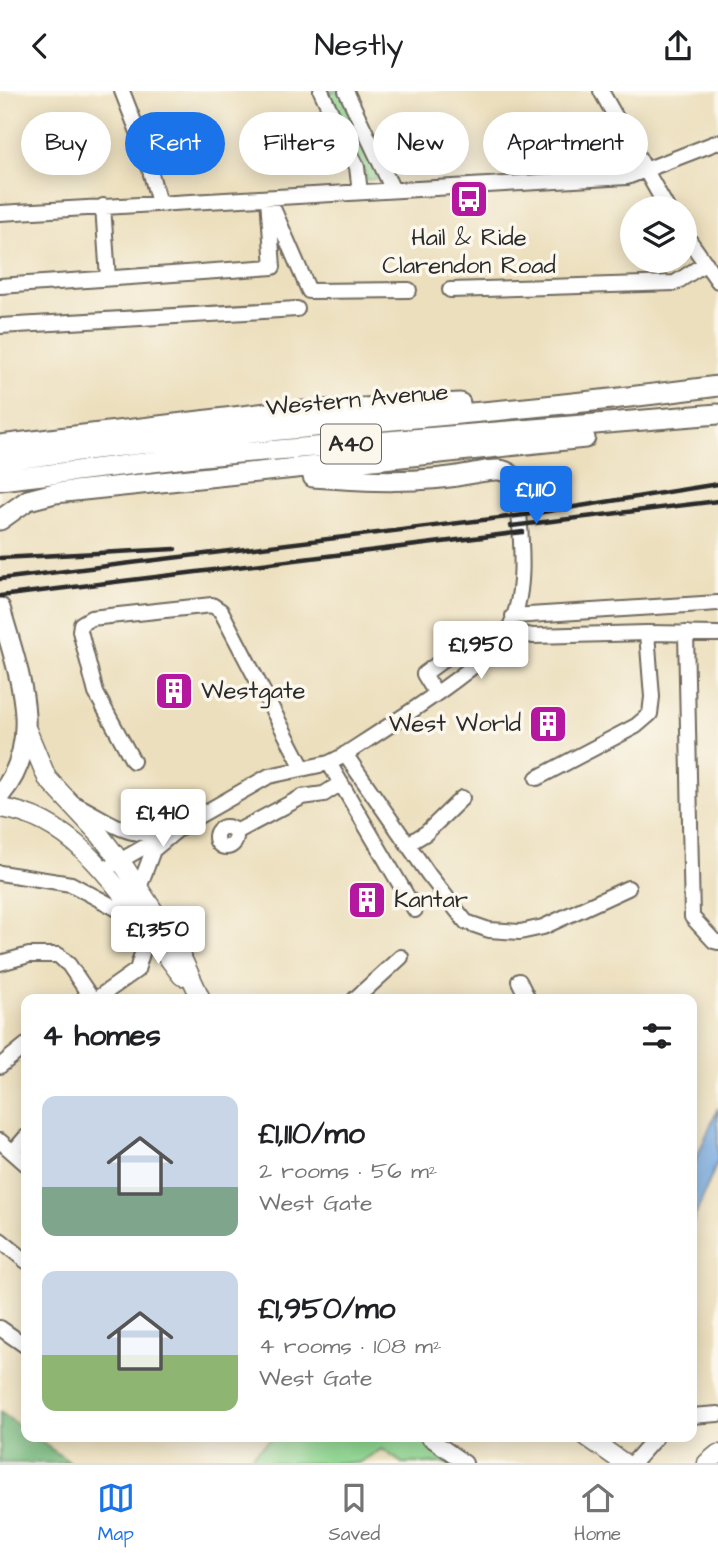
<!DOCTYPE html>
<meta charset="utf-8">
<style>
:root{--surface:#fff;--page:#f6f6f6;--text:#202124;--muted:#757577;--line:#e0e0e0;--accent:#1a73e8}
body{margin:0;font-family:"Architects Daughter",sans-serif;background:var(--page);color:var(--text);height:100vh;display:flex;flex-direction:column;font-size:26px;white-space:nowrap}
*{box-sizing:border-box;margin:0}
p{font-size:23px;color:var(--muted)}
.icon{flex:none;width:38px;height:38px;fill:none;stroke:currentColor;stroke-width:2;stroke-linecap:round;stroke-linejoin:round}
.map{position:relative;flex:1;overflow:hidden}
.sheet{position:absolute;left:21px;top:903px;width:676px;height:448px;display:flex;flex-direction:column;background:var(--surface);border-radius:14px;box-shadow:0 4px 18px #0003}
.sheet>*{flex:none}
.hud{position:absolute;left:21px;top:21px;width:677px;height:63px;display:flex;gap:14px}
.buttons{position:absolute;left:620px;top:105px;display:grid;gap:14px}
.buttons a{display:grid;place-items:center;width:77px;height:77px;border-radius:50%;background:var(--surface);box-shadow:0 4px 18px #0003;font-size:35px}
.price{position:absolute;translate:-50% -60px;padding:0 16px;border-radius:7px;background:#fff;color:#222;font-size:23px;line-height:46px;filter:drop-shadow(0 2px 4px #0008)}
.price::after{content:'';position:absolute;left:50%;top:42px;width:21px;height:16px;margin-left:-10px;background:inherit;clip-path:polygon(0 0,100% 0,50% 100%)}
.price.selected{background:var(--accent);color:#fff}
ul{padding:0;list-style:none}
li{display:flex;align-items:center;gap:21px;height:175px;padding:0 21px}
li span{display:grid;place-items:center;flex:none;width:196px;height:140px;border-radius:14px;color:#555}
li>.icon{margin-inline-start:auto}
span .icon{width:84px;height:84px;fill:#fffc;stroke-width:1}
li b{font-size:30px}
h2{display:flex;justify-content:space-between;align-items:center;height:84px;padding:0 21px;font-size:30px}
.tag{padding:0 24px;border-radius:32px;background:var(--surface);box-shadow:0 4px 18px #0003;font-size:24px;line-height:63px}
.tag.selected{background:var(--accent);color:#fff}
header{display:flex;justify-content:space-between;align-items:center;height:91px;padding:0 21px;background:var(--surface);font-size:32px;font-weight:600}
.tab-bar{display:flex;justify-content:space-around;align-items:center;height:98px;border-top:2px solid var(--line);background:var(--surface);font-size:19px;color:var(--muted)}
.tab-bar a{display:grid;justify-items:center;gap:4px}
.tab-bar .selected{color:var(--accent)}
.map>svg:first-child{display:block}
.green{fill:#8ed690;stroke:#5c805e;stroke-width:2}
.forest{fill:#72b77a;stroke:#4e7152;stroke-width:2}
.water{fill:#72a7df;stroke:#4e6985;stroke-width:2}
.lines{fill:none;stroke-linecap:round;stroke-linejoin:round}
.minor-casing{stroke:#6f6a5e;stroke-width:18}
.major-casing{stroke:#6f6a5e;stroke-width:21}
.highway-casing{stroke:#6f6a5e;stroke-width:23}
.minor{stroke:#fff;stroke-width:14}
.major{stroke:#fff;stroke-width:18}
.highway{stroke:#fff;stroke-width:19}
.rail{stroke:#2b2b2b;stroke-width:4.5}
.labels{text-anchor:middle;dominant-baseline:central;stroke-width:7;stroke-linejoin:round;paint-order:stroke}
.shield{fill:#fbf7ec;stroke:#696865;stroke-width:2}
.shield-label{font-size:23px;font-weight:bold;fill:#2b2b2b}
.poi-label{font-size:24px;fill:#2b2b2b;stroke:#fbf7ec;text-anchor:start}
.street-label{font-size:24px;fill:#2b2b2b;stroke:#fbf7ec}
</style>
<header><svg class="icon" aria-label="back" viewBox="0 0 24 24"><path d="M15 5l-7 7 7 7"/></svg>Nestly<svg class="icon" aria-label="share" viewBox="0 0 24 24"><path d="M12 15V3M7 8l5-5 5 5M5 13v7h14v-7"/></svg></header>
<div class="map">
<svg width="718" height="1372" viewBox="0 0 718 1372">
<rect width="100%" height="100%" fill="#fbf7ec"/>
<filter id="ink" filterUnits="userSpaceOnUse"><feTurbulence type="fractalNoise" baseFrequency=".0143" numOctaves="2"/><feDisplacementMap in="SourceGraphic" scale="14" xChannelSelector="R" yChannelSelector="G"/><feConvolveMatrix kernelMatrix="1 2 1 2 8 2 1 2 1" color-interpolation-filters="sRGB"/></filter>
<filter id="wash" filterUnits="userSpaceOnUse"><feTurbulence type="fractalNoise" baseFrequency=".00686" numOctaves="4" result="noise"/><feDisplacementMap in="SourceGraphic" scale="28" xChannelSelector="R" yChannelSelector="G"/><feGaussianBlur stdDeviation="1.57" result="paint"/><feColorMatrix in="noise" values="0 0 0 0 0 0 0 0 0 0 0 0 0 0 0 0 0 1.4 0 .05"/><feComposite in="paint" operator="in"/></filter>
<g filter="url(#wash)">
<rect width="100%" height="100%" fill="#ecdfbd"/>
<path class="green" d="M 326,0 L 341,0 L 381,87 L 368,89 Z
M 273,1346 L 416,1346 L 454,1372 L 402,1372 L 382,1358 L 358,1372 L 244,1372 Z"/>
<path class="forest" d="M 0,1321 L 26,1340 L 26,1346 L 34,1346 L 71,1372 L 0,1372 Z"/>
<path class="water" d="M 718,1017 L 718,1069 L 691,1135 L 691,1080 Z"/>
</g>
<g filter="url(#ink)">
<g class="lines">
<defs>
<path id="minor" d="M 122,0 L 143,54 L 159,112
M 321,0 L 357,76 L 360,101
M 346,0 L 393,99
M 601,0 L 667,117
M 103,115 L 108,187
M 273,117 L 309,200 L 409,199
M 0,122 L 627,86 L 718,51
M 684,142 L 718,190
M 0,195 L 273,176 L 268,107
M 450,199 L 675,192 L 706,172
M 0,235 L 297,218
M 513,525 L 718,512
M 508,540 L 533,545 L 647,542 L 652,606 L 650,623 L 636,635 L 537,687
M 647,542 L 718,543
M 686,542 L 692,826 L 714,850 L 718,851
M 435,601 L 424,583 L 481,541
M 345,663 L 429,784 L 466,831 L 489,839 L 520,841 L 543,836 L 628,797
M 133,670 L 96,602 L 80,540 L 81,533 L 91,527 L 212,514 L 221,520 L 302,675
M 329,672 L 415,819
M 73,712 C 111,730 129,753 173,737
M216 746a10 10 0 1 1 20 0a10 10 0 1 1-20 0Z
M 236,741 L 302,706 L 324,703 L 341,692
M 408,753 L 426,742 L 462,707
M 111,775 L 144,756 L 157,754
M 0,782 L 71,793 L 140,830
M 139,797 L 153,759 L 183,734 L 269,685 L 329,672 L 341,666 C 376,643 491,572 508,540 C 528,502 521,449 518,408
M 0,872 L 29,864 L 58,864 L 69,874 L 92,908
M 519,890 L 528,908
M 96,908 L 137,879 L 148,842
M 355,908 L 401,866
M 0,975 L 26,954
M 0,1050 L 26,1073
M 13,1061 L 26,1046
M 0,1149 L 26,1170
M 0,1237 L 26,1255
M 691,1325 L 718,1323
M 428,1346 L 465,1372
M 633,1372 L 656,1346"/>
<path id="major" d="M 27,639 L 47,687 L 100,744 L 126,778 L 175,852 L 201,908
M 0,717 C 87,728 133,824 182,885
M 587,1346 L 624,1372
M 707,1372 L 718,1363"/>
<path id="highway" d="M 0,354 L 267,322 L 460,312
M 0,370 C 238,337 479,327 718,295
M 313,386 C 366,390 421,393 474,382 C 488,380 503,374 514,387 L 518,408
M 0,389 L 203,365 L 718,323
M 0,429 L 28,409 L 55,402 L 585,347
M 0,517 C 17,578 47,649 0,704"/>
</defs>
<use href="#minor" class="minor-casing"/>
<use href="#major" class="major-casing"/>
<use href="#highway" class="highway-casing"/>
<use href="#minor" class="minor"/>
<use href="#major" class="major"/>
<use href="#highway" class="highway"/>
<path class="rail" d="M 511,435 L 718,410
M 0,467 L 175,458
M 0,488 L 524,424 L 718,393
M 0,505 L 523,441"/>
</g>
</g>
<defs>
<symbol id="bus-square" viewBox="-11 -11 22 22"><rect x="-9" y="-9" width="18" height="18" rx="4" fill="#b5179e" stroke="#fbf7ec"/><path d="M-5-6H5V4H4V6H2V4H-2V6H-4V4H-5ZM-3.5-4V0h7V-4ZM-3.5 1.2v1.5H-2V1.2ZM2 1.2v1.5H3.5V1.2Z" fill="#fff"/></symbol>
<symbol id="building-square" viewBox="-11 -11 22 22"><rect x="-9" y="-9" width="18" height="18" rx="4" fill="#b5179e" stroke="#fbf7ec"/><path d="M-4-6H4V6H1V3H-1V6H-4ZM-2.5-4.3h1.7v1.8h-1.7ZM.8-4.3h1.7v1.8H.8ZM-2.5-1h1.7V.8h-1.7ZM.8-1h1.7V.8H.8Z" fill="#fff"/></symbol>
</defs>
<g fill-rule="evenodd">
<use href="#bus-square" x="447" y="86" width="44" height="44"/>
<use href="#building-square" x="152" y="578" width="44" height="44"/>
<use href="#building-square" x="526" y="611" width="44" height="44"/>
<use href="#building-square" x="345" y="787" width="44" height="44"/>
</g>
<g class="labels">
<rect class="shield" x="321" y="333.5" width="60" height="39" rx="5"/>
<g class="shield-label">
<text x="351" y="353">A40</text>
</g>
<g class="poi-label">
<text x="469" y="147" text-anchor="middle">Hail &amp; Ride<tspan x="469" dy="28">Clarendon Road</tspan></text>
<text x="201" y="600">Westgate</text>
<text x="521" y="633" text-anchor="end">West World</text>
<text x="394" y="809">Kantar</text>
</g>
<g class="street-label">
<text transform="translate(357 309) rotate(-5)">Western Avenue</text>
</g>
</g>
</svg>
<div class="buttons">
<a><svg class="icon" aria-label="layers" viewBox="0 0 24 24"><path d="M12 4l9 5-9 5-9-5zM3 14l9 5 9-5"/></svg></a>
</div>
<b class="price selected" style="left:536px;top:435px">£1,110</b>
<b class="price" style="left:481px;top:590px">£1,950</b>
<b class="price" style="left:163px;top:758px">£1,410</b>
<b class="price" style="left:158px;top:875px">£1,350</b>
<div class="hud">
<a class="tag">Buy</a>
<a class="tag selected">Rent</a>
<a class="tag">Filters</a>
<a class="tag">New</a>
<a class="tag">Apartment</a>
</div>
<section class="sheet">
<h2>4 homes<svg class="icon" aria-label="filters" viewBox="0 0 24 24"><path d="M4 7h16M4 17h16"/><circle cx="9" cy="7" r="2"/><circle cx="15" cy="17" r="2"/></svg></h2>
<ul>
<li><span style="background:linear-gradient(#c9d6e8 65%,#7fa58c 0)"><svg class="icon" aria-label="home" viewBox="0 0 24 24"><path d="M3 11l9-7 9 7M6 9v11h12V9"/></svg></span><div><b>£1,110/mo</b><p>2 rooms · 56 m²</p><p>West Gate</p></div></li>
<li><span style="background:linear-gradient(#c9d6e8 60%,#8fb573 0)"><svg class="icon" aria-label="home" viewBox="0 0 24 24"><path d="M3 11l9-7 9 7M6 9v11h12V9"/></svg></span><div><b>£1,950/mo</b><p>4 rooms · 108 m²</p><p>West Gate</p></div></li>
</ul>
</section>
</div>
<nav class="tab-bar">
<a class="selected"><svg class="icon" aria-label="map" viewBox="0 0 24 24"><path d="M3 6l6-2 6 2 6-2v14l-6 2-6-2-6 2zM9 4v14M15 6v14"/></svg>Map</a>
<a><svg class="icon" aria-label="saved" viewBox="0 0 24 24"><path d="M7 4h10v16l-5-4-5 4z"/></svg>Saved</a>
<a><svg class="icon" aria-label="home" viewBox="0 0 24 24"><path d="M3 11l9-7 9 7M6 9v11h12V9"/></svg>Home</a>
</nav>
